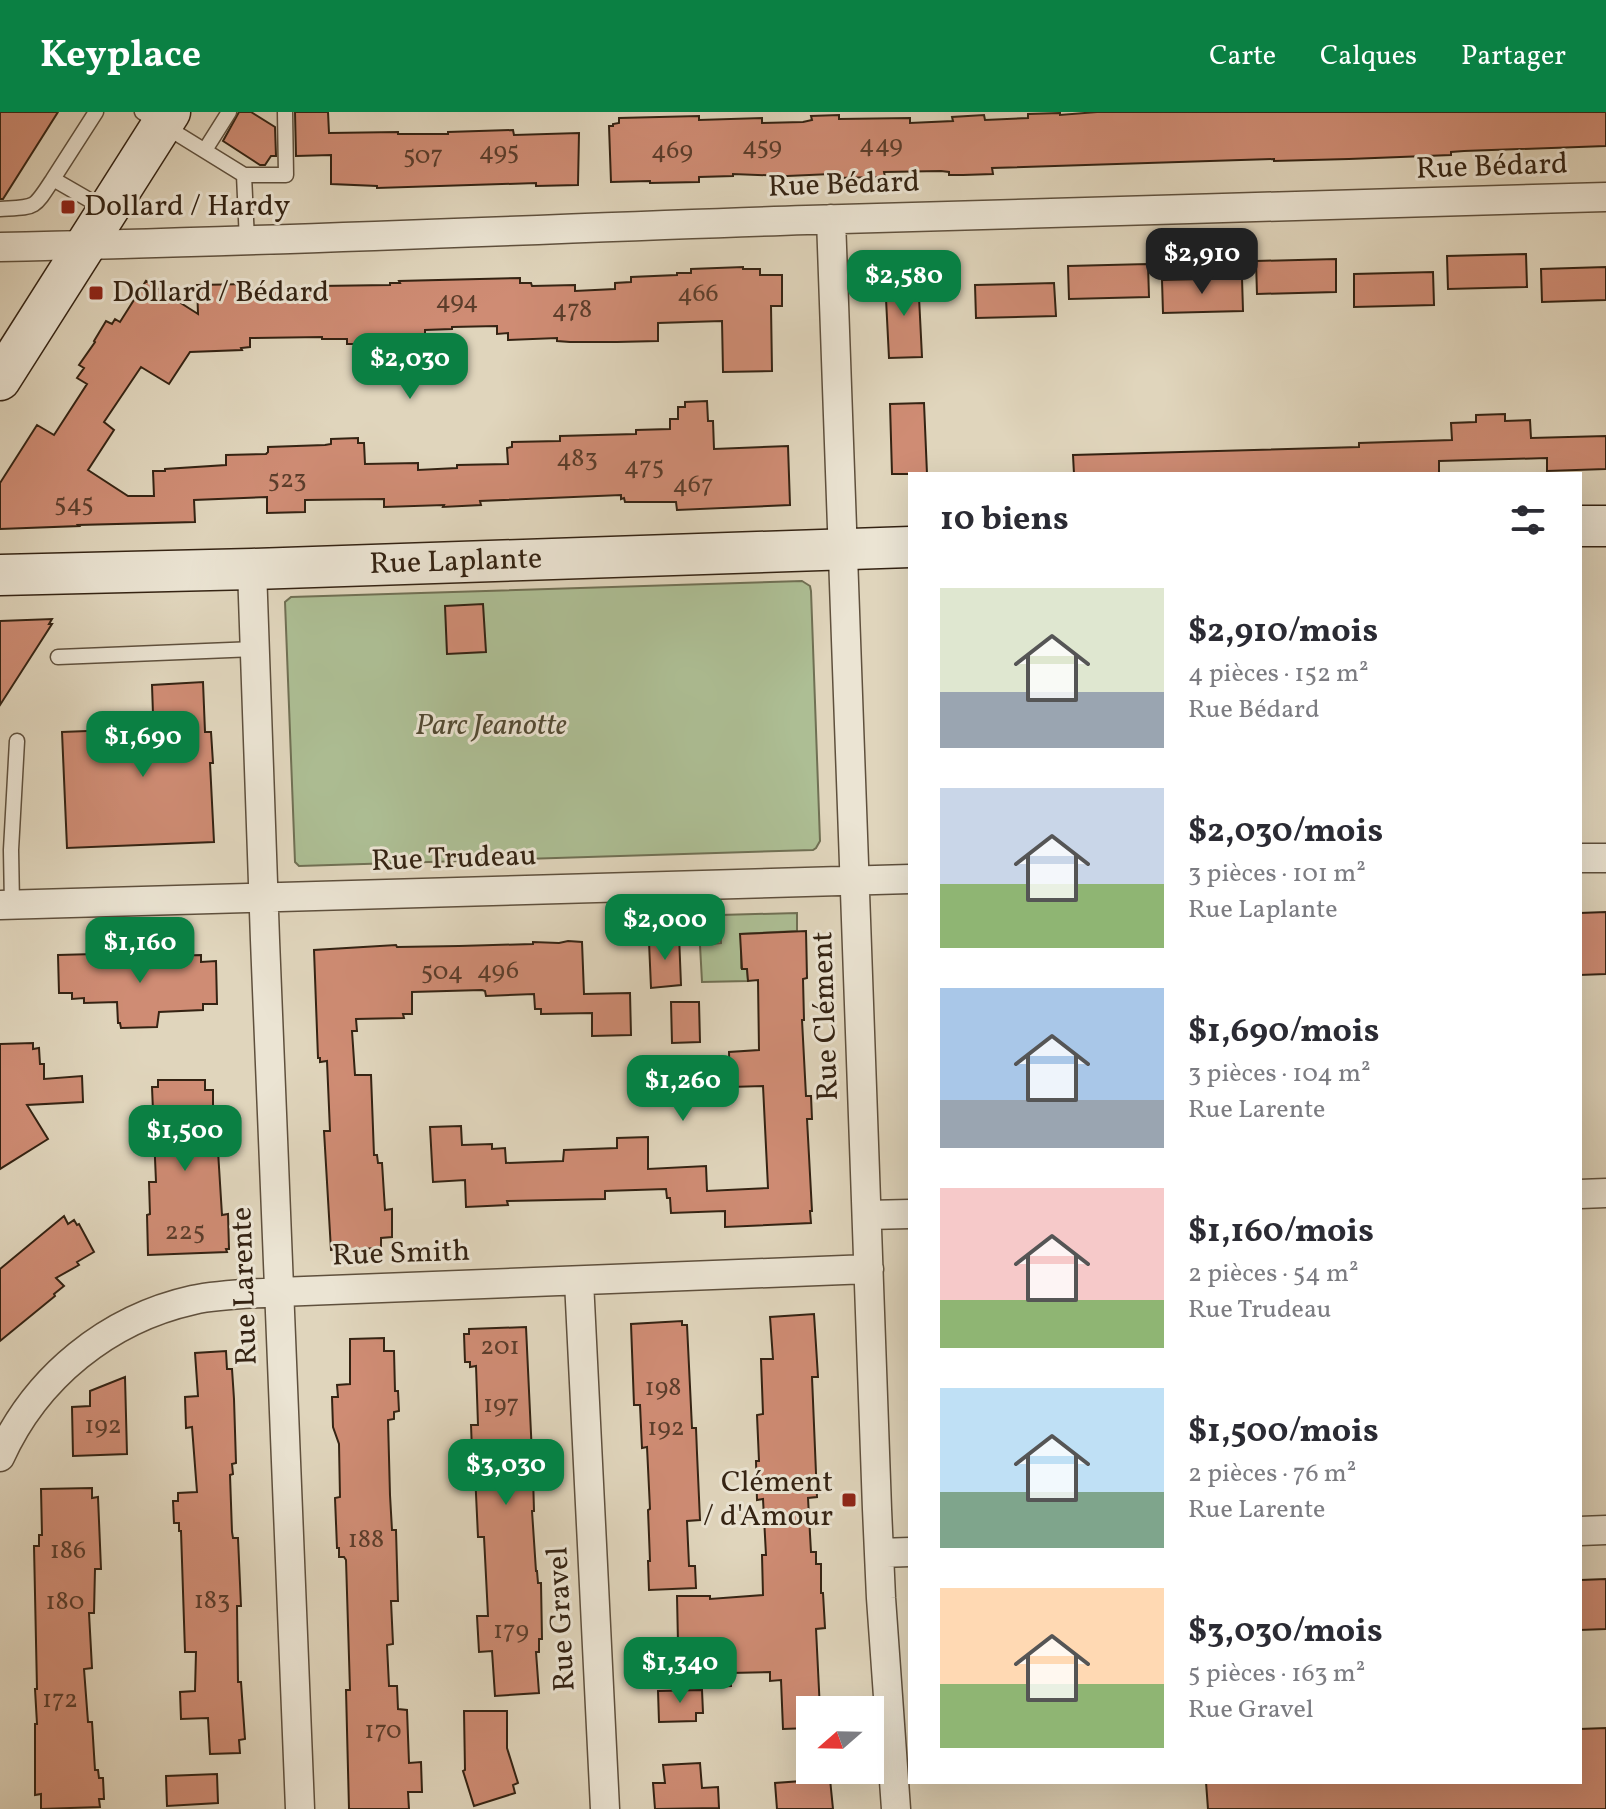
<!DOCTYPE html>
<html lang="fr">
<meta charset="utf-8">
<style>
:root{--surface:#fff;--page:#f7f7f7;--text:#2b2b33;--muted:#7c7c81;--accent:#0b8043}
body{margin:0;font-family:Vollkorn,serif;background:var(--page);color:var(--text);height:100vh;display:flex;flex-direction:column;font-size:30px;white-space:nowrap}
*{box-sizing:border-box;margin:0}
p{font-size:26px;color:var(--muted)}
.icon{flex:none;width:44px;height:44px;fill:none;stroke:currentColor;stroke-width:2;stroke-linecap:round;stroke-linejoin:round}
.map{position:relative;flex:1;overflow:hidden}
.panel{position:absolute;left:908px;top:360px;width:674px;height:1312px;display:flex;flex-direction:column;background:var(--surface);border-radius:0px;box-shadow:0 8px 32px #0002}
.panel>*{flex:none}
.needle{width:52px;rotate:250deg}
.tools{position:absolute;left:796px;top:1584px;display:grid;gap:16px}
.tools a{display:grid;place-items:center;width:88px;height:88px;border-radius:0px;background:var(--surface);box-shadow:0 8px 32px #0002;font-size:40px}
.price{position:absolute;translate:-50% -68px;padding:0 18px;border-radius:16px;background:var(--accent);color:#fff;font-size:26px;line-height:52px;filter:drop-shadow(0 2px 4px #0008)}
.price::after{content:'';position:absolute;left:50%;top:48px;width:24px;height:18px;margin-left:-12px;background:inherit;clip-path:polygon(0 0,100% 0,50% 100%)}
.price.current{background:#222;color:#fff}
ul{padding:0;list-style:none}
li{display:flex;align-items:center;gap:24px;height:200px;padding:0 32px}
li span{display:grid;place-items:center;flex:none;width:224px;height:160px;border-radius:0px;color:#555}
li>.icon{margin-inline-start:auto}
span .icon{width:96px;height:96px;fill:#fffc;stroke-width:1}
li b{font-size:34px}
h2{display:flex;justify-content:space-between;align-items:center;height:96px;padding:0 32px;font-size:34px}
header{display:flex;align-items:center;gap:48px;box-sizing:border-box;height:112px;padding:0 40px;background:var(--accent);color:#fff}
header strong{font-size:38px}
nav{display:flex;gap:44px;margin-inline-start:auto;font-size:28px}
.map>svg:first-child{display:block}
.green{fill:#adbe94;stroke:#707054;stroke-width:2}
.building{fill:#cf8c74;stroke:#342313;stroke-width:2}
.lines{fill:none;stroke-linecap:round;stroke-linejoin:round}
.lane-casing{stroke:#5f503d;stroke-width:17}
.street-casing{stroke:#5f503d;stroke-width:31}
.secondary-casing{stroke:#342313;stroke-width:43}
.lane{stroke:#ebe4d3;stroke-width:14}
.street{stroke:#ebe4d3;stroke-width:28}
.secondary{stroke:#ebe4d3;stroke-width:40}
.poi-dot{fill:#8f2418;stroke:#ebe4d3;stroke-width:3}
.labels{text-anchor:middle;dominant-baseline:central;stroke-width:6;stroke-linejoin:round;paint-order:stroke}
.number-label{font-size:26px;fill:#5b3d2b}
.street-label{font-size:30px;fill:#342313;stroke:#ebe4d3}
.poi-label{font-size:30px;fill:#342313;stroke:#ebe4d3;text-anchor:start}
.park-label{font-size:30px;font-style:italic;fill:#524a33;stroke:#ebe4d3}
</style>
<header>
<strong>Keyplace</strong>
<nav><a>Carte</a><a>Calques</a><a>Partager</a></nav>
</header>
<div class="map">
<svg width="1606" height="1697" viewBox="0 0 1606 1697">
<rect width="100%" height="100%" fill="#e0d5bc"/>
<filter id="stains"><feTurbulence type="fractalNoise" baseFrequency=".0025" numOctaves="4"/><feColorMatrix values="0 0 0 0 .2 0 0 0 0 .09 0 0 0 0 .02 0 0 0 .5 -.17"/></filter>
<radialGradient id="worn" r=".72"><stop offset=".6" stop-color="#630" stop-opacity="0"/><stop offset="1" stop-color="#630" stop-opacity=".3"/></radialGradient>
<path class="green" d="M 802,469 L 810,474 L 811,479 L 820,729 L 816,736 L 813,738 L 299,754 L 295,750 L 285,490 L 291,485 Z
M 797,801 L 797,819 L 741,822 L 741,856 L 747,857 L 748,869 L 702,870 L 700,833 L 721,831 L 720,803 Z"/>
<path class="building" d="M 0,0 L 58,0 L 3,87 L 0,87 Z
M 239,0 L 251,0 L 275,15 L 276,44 L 271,44 L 265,53 L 260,53 L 223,29 Z
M 295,0 L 328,0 L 329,21 L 398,20 L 398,22 L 448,22 L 448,20 L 513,18 L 514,23 L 579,21 L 578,73 L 536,74 L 536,71 L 377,76 L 377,74 L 331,72 L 331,43 L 296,44 Z
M 1097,0 L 1606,0 L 1606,34 L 1464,39 L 1451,40 L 1451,43 L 1349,47 L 1274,49 L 1274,47 L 992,56 L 993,62 L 963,63 L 949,63 L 949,60 L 941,59 L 884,60 L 885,65 L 832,66 L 831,62 L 787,64 L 733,62 L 733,64 L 699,65 L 699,70 L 650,71 L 650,69 L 611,70 L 609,14 L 613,14 L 613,12 L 619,11 L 619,6 L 699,4 L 699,8 L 762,6 L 762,11 L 803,10 L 812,8 L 811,4 L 839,3 L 839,7 L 910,6 L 910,11 L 953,9 L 952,5 L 984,3 L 985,8 L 1028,6 L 1028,2 L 1060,1 L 1060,3 Z
M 1526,142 L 1527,175 L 1448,177 L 1447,144 Z
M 1336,147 L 1336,180 L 1257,182 L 1256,149 Z
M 1148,152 L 1149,185 L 1069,187 L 1068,154 Z
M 743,155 L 743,157 L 760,157 L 760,163 L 782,163 L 782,194 L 771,194 L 772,259 L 723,260 L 722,209 L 658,211 L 658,229 L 617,230 L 570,230 L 557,229 L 557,226 L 508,228 L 508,221 L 497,222 L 497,214 L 452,215 L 452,217 L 425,218 L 425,236 L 418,236 L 418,239 L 384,240 L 384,238 L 377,238 L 377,232 L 347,232 L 347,227 L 322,227 L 322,225 L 250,226 L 250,235 L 241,236 L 242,238 L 190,240 L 169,272 L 141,255 L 104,310 L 114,318 L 88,358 L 128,384 L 154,384 L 153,359 L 165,359 L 165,357 L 226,353 L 226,343 L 266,342 L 268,340 L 268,335 L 325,333 L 331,332 L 331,327 L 358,326 L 358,331 L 364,331 L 365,352 L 418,351 L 418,358 L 457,356 L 457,353 L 508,352 L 507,336 L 512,335 L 512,330 L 560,329 L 560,324 L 636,322 L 636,318 L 670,317 L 670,307 L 678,307 L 678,295 L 685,295 L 685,290 L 707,289 L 708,309 L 713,309 L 714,337 L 788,334 L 790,393 L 677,398 L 676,390 L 625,390 L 624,386 L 621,387 L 621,383 L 480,389 L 481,393 L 443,395 L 444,393 L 384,395 L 384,387 L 305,388 L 305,400 L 267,401 L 267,385 L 194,388 L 195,410 L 78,413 L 79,414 L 0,417 L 0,371 L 37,313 L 54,323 L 87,272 L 77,266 L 84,256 L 79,253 L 95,230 L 94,229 L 106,209 L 112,212 L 115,207 L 120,210 L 146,169 L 198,202 L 197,173 L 249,172 L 249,178 L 319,178 L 319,174 L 390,173 L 390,171 L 400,171 L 399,169 L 520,166 L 520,171 L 531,171 L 532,174 L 575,173 L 575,179 L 615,177 L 615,171 L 631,170 L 631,165 L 677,163 L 677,161 L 691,161 L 691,157 Z
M 1606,155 L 1606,188 L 1542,190 L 1541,157 Z
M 1433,160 L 1434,193 L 1354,195 L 1354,162 Z
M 918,165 L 922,245 L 889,246 L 885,167 Z
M 1242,166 L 1243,199 L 1163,201 L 1162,168 Z
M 1054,171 L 1056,204 L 976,206 L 975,173 Z
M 924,291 L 927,362 L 892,362 L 890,292 Z
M 1505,302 L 1505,309 L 1530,308 L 1531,326 L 1606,324 L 1606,357 L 1547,359 L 1547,346 L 1439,349 L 1439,362 L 1074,362 L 1073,343 L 1359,335 L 1359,331 L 1452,328 L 1451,311 L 1476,310 L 1476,303 Z
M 483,492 L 486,540 L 447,542 L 445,494 Z
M 52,507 L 49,512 L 52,512 L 0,593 L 0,509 Z
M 203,570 L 205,620 L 211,620 L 213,651 L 210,651 L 214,730 L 67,736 L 62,620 L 113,618 L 114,634 L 154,632 L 152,573 Z
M 1606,800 L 1606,862 L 1580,863 L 1580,801 Z
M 806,819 L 807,866 L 803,867 L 804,908 L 802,908 L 806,984 L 811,984 L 812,1007 L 807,1007 L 812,1099 L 810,1099 L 811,1111 L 725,1115 L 725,1099 L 671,1101 L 670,1086 L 667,1086 L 666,1077 L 605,1079 L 605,1087 L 507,1089 L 508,1093 L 466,1095 L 465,1068 L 433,1070 L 430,1015 L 461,1014 L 462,1033 L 492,1032 L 492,1037 L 505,1036 L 506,1051 L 563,1049 L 564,1038 L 617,1036 L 617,1026 L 648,1025 L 648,1057 L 706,1054 L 707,1079 L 768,1076 L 763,974 L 730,975 L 729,940 L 759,938 L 758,868 L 748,869 L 747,857 L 742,857 L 740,822 Z
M 660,823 L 679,823 L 681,873 L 651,876 L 649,830 L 660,830 Z
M 568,829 L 582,830 L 584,882 L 630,881 L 631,923 L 592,924 L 592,901 L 541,902 L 541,897 L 535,897 L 534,882 L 486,884 L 485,879 L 482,878 L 412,880 L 412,902 L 403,902 L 404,906 L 356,907 L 357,919 L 352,919 L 355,963 L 371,963 L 374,1043 L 377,1043 L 378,1051 L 382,1051 L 385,1098 L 392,1097 L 392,1125 L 381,1126 L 381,1136 L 331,1138 L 324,1019 L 330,1019 L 327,949 L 320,950 L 320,946 L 318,946 L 314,838 L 396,833 L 397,835 L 459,834 L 533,832 L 533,830 L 559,831 Z
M 95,842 L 96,846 L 201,843 L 201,850 L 216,849 L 217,892 L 203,892 L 203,898 L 159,900 L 157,915 L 121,916 L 120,911 L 118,911 L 117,890 L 84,891 L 84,886 L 72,887 L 72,881 L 59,881 L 58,843 Z
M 671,890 L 699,890 L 700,930 L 672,931 Z
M 33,931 L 33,937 L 39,936 L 40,952 L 44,952 L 44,967 L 82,964 L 83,990 L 27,993 L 48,1027 L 0,1057 L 0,932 Z
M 158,968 L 205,968 L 205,978 L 213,978 L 213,1023 L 217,1023 L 222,1103 L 228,1102 L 229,1137 L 226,1137 L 227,1140 L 148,1143 L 147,1103 L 150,1102 L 149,1070 L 156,1070 L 152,975 L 158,975 Z
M 64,1104 L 68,1112 L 74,1108 L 77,1113 L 79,1112 L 94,1140 L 77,1150 L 79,1153 L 56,1166 L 64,1174 L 54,1182 L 55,1184 L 0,1229 L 0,1157 Z
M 814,1202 L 818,1265 L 812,1265 L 817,1385 L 808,1386 L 811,1440 L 816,1440 L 816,1452 L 821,1452 L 821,1481 L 823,1481 L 825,1516 L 816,1517 L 820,1598 L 810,1598 L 810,1616 L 783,1617 L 781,1568 L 770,1569 L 770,1560 L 730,1561 L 731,1574 L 689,1576 L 687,1531 L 678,1531 L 677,1484 L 710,1484 L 710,1487 L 763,1483 L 762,1443 L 766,1443 L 763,1387 L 757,1388 L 756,1349 L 759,1349 L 757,1303 L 763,1302 L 761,1247 L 773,1247 L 770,1205 Z
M 682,1209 L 682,1213 L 687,1213 L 692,1316 L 696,1316 L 697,1341 L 700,1408 L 687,1409 L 689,1454 L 695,1454 L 696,1476 L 649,1478 L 648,1449 L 650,1449 L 648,1398 L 650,1397 L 647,1335 L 642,1336 L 640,1293 L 634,1293 L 631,1212 Z
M 526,1215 L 533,1364 L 534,1399 L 532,1399 L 536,1459 L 537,1459 L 538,1471 L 541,1471 L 542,1527 L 539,1527 L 539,1540 L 536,1540 L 539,1581 L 495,1584 L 492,1539 L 479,1540 L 477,1504 L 488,1504 L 484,1425 L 478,1425 L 474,1339 L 472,1339 L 471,1313 L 478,1313 L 476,1254 L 470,1255 L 470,1250 L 465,1250 L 464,1222 L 469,1222 L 469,1217 Z
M 384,1226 L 384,1239 L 394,1239 L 395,1279 L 398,1279 L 399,1299 L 394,1300 L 394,1307 L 388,1308 L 390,1383 L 392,1418 L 396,1418 L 398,1489 L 391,1489 L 393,1532 L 387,1533 L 389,1574 L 397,1574 L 398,1597 L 407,1598 L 409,1651 L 421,1650 L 422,1680 L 408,1680 L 409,1697 L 349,1697 L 346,1578 L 350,1578 L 346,1448 L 344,1445 L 339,1445 L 339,1436 L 337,1436 L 335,1386 L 340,1385 L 339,1332 L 333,1315 L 332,1285 L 338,1285 L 337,1273 L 350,1272 L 350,1227 Z
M 226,1239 L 227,1257 L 232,1257 L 234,1287 L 236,1351 L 232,1352 L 233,1362 L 230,1363 L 232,1420 L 233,1426 L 238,1426 L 241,1494 L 237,1494 L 238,1570 L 241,1570 L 245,1627 L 239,1628 L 240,1641 L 210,1642 L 208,1606 L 181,1607 L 180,1580 L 195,1579 L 196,1540 L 185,1540 L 181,1419 L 179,1419 L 179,1411 L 174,1411 L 173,1389 L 178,1389 L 178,1381 L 197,1380 L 192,1315 L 186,1316 L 185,1285 L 198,1284 L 195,1241 Z
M 125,1265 L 127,1342 L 73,1344 L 72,1295 L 90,1294 L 90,1279 Z
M 92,1376 L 92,1386 L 98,1385 L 101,1457 L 95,1457 L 94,1501 L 89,1501 L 92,1556 L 84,1557 L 88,1610 L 92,1610 L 95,1658 L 98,1658 L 99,1666 L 103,1666 L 104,1687 L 99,1687 L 100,1695 L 41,1697 L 41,1682 L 35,1683 L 35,1612 L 37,1612 L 35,1577 L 37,1577 L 34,1434 L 39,1434 L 39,1423 L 42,1423 L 41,1377 Z
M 1606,1467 L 1606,1517 L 1580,1518 L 1581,1468 Z
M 702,1578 L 703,1601 L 696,1601 L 696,1609 L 659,1610 L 658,1579 Z
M 464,1599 L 507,1599 L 507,1636 L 518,1671 L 513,1673 L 515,1681 L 474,1694 L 463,1659 L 465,1658 Z
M 1606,1616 L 1606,1697 L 1208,1697 L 1206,1670 L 1580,1670 L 1580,1617 Z
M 700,1651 L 702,1676 L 718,1675 L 719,1696 L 655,1697 L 653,1671 L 665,1671 L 663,1653 Z
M 217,1662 L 218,1691 L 167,1694 L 166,1664 Z
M 830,1667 L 833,1697 L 777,1697 L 775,1671 Z"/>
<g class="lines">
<defs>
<path id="lane" d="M 96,0 L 53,67 L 105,97
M 142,0 L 244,63 L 247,129
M 205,38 L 229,0
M 244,63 L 286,63 L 285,0
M 0,97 C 36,95 33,98 53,67
M 58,545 L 255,537
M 12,793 L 11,738 L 17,629"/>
<path id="street" d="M 831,107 L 877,1397 L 881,1486 L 896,1697
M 0,135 C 269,130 538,117 807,108 C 1073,99 1340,94 1606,85
M 252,457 L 265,828 L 300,1697
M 1580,746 L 1606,746
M 0,793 L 910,767
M 1580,1082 L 1606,1081
M 867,1103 L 910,1102
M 579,1169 L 605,1697
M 0,1345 C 36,1265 108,1207 193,1188 C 221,1182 251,1182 279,1180 L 869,1157
M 1580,1419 L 1606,1418
M 879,1441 L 910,1440"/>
<g id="secondary">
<path d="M 0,268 L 170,0"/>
<path d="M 1580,414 L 1606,414"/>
<path id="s1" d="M 0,463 L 252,457 L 910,435"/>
</g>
</defs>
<use href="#lane" class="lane-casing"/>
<use href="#street" class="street-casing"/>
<use href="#secondary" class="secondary-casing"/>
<use href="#lane" class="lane"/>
<use href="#street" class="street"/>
<use href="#secondary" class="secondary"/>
</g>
<g class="poi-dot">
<rect x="60" y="87" width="16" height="16" rx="4"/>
<rect x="88" y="173" width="16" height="16" rx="4"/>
<rect x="841" y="1380" width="16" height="16" rx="4"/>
</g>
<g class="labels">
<g class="number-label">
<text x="881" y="33">449</text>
<text x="762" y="35">459</text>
<text x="672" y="39">469</text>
<text x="499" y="40">495</text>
<text x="423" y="44">507</text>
<text x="698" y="182">466</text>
<text x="457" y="189">494</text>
<text x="572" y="198">478</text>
<text x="577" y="347">483</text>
<text x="644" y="355">475</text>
<text x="287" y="368">523</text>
<text x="693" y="373">467</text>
<text x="74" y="392">545</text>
<text x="498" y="859">496</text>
<text x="442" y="860">504</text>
<text x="185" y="1120">225</text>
<text x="500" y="1235">201</text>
<text x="663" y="1276">198</text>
<text x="501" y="1293">197</text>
<text x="103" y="1314">192</text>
<text x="666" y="1316">192</text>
<text x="366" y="1428">188</text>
<text x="68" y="1439">186</text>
<text x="212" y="1489">183</text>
<text x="65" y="1490">180</text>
<text x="511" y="1519">179</text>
<text x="60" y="1588">172</text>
<text x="383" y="1619">170</text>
</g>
<g class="street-label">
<text transform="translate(1492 55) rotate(-2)">Rue Bédard</text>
<text transform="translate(844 73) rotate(-2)">Rue Bédard</text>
<text stroke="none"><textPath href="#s1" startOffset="456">Rue Laplante</textPath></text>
<text transform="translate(454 747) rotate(-2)">Rue Trudeau</text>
<text transform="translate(826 904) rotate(-92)">Rue Clément</text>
<text transform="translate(401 1142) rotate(-2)">Rue Smith</text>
<text transform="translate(245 1174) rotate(-92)">Rue Larente</text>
<text transform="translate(562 1507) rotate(-93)">Rue Gravel</text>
</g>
<g class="poi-label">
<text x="84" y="95">Dollard / Hardy</text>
<text x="112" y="181">Dollard / Bédard</text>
<text x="833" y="1371" text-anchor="end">Clément<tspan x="833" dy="34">/ d'Amour</tspan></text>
</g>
<g class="park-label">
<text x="491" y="614">Parc Jeanotte</text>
</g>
</g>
<rect width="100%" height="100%" filter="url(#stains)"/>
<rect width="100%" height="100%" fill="url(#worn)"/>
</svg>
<div class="tools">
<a><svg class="needle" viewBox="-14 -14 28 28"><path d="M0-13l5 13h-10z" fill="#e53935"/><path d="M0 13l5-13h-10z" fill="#7c7c81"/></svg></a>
</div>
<b class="price current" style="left:1202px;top:184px">$2,910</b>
<b class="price" style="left:904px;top:206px">$2,580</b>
<b class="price" style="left:410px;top:289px">$2,030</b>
<b class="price" style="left:143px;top:667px">$1,690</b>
<b class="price" style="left:665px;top:850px">$2,000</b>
<b class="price" style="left:140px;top:873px">$1,160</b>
<b class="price" style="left:683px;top:1011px">$1,260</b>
<b class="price" style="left:185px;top:1061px">$1,500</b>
<b class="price" style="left:506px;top:1395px">$3,030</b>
<b class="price" style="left:680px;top:1593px">$1,340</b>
<section class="panel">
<h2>10 biens<svg class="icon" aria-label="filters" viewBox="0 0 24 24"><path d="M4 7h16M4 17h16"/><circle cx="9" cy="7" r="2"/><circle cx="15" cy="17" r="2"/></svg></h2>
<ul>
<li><span style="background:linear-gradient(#dfe7d0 65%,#9aa5b1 0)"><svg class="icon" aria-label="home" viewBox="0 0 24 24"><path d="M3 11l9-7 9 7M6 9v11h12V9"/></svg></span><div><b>$2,910/mois</b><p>4 pièces · 152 m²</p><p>Rue Bédard</p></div></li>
<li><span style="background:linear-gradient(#c9d6e8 60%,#8fb573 0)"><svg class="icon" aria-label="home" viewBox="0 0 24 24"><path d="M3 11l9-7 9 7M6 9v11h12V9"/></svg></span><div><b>$2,030/mois</b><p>3 pièces · 101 m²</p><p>Rue Laplante</p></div></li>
<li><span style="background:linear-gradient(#a9c7e8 70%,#9aa5b1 0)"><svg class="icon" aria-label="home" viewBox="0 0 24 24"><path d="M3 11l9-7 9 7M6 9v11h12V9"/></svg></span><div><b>$1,690/mois</b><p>3 pièces · 104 m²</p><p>Rue Larente</p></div></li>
<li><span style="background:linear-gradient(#f6c9c9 70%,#8fb573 0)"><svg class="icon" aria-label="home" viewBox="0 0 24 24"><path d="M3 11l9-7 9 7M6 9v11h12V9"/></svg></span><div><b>$1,160/mois</b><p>2 pièces · 54 m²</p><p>Rue Trudeau</p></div></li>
<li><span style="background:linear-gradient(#bfe0f5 65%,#7fa58c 0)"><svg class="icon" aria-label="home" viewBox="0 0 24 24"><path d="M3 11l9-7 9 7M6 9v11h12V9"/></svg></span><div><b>$1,500/mois</b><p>2 pièces · 76 m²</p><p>Rue Larente</p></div></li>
<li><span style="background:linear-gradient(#ffd9b3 60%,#8fb573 0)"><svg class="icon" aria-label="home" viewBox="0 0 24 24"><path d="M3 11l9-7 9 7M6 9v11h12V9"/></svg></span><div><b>$3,030/mois</b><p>5 pièces · 163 m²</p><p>Rue Gravel</p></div></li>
</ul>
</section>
</div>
